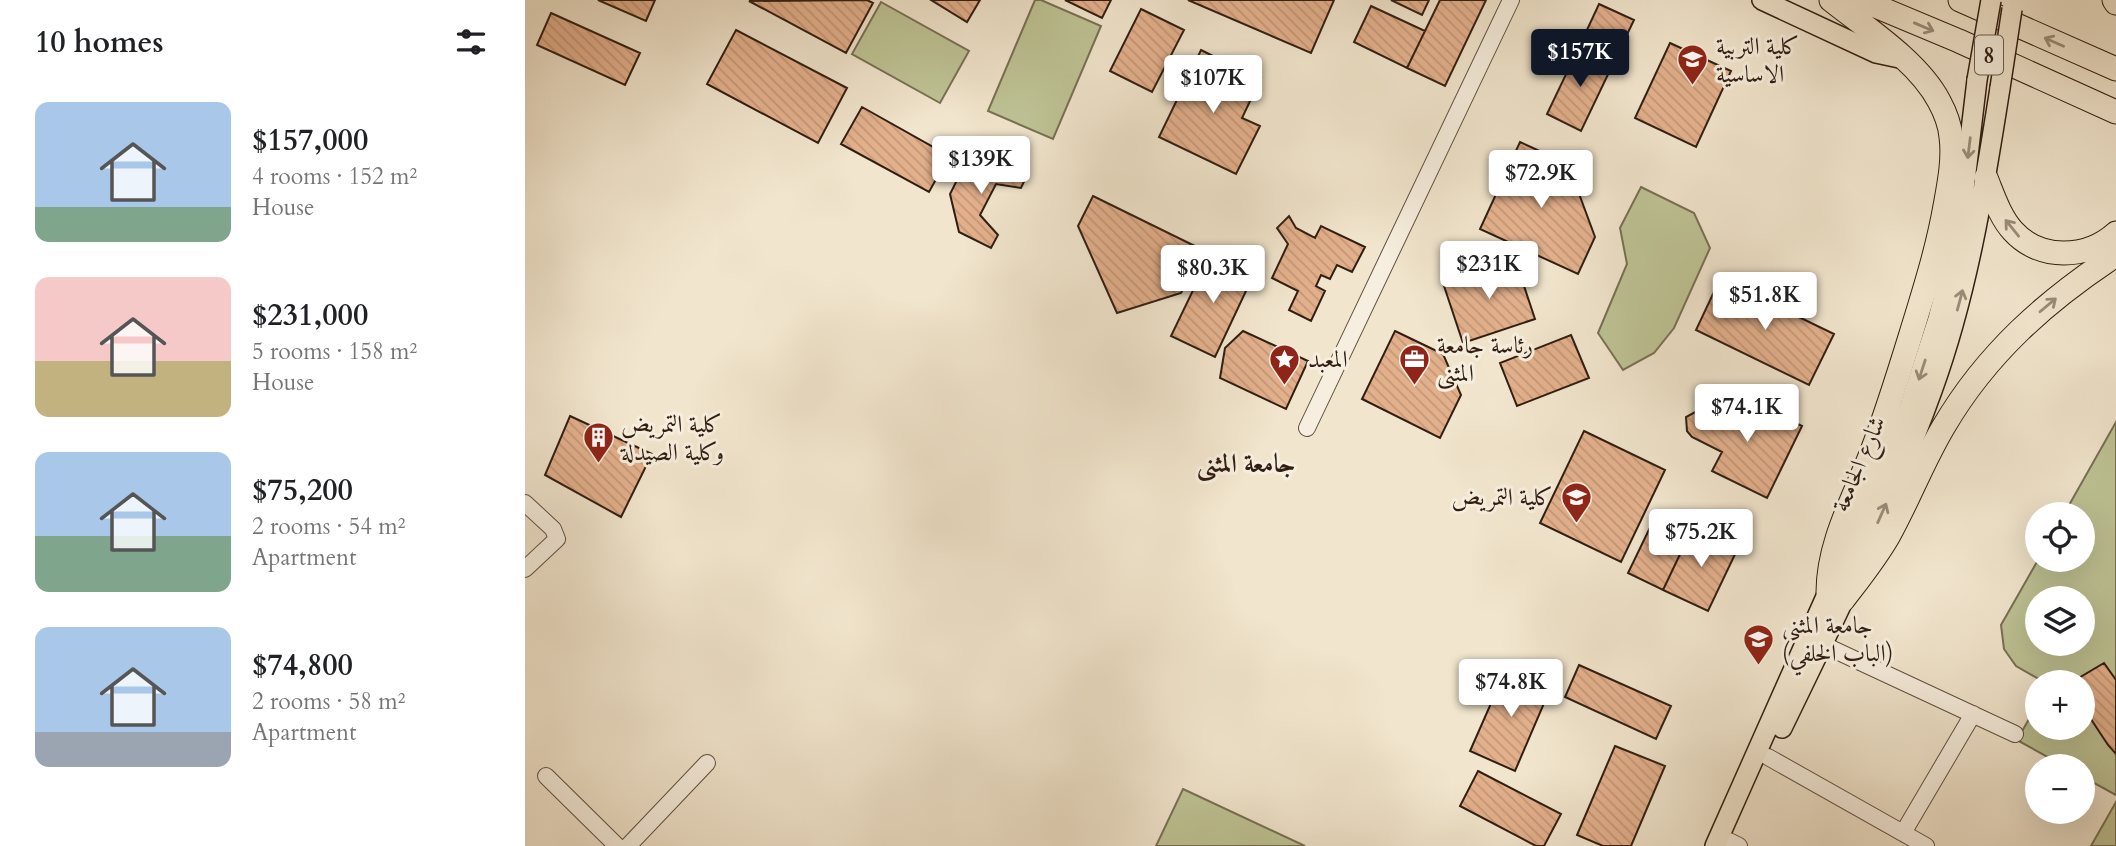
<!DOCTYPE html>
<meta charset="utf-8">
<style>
:root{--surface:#fff;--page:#f6f6f6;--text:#202124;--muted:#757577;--accent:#111827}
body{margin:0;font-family:Cardo,Amiri,serif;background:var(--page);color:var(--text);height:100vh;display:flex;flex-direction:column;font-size:26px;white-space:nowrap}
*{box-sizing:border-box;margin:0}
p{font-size:23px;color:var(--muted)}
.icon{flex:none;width:38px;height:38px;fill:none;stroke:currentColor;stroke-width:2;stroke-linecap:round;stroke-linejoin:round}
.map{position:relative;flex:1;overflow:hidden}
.details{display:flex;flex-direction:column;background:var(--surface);width:525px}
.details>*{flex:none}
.tools{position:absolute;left:1500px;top:502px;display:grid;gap:14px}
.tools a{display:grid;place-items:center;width:70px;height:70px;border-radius:50%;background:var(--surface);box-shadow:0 7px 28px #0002;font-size:35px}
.price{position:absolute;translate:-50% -60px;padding:0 16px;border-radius:7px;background:#fff;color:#222;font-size:23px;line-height:46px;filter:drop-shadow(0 2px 4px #0008)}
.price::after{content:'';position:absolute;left:50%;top:42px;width:21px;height:16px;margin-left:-10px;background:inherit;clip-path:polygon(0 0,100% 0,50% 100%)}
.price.on{background:var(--accent);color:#fff}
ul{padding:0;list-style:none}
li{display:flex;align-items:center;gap:21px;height:175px;padding:0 35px}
li span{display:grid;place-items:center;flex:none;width:196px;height:140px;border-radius:14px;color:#555}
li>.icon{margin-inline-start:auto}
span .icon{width:84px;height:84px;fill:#fffc;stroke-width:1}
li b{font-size:30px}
h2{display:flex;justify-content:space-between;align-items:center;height:84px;padding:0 35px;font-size:30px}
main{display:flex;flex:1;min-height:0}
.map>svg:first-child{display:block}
.park{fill:#bec395;stroke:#787054;stroke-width:2;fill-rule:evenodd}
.building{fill:url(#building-back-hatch);stroke:#311e12;stroke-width:2}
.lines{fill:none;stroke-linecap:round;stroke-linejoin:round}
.minor-casing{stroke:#615041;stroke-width:18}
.major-casing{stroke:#311e12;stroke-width:22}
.highway-casing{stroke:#311e12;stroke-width:25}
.minor{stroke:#f6eede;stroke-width:16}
.major{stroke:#f1e5cd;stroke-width:19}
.highway{stroke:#f1e5cd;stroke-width:23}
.major-bridge-casing{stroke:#311e12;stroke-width:22;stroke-linecap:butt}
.major-bridge{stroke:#f1e5cd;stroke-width:19}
.oneway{stroke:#9b8b79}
.labels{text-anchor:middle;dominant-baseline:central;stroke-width:6;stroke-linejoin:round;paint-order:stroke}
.shield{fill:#f6eede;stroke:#6c5c4f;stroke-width:2}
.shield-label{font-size:23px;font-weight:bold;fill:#311e12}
.poi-label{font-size:24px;fill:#311e12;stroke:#f6eede;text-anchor:start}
.street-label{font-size:24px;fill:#311e12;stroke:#f6eede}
.neighbourhood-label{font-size:26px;font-weight:bold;fill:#311e12;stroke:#f6eede}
</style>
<main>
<section class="details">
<h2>10 homes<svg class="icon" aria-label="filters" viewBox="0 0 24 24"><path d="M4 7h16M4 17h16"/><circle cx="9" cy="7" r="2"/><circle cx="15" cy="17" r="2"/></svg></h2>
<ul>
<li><span style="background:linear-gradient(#a9c7e8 75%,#7fa58c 0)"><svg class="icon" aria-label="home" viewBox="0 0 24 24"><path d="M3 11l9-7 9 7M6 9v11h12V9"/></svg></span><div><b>$157,000</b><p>4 rooms · 152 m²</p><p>House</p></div></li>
<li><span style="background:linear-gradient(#f6c9c9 60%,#c2b280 0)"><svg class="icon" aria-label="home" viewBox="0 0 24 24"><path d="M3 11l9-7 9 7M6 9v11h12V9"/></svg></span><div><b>$231,000</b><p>5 rooms · 158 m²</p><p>House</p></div></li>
<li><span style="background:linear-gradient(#a9c7e8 60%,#7fa58c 0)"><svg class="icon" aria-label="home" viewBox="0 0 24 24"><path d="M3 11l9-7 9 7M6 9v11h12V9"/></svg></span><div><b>$75,200</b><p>2 rooms · 54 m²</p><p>Apartment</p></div></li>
<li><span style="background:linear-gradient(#a9c7e8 75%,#9aa5b1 0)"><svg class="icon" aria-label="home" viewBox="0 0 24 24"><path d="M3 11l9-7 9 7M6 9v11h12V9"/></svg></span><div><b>$74,800</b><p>2 rooms · 58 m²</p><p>Apartment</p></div></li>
</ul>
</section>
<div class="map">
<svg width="1591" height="846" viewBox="0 0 1591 846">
<defs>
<pattern id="building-back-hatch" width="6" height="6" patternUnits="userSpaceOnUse" patternTransform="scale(1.75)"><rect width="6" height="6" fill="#e3b08c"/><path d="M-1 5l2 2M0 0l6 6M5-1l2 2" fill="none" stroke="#c39778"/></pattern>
</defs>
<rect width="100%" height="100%" fill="#f1e5cd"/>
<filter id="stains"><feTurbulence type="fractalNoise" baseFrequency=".00286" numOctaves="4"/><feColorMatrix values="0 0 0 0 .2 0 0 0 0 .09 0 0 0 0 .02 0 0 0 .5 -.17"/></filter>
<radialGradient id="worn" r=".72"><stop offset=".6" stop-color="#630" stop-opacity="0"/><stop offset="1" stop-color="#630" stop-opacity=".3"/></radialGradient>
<path class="park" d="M 510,0 L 516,0 L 576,26 L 528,139 L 463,111 Z
M 356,2 L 444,51 L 415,103 L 327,54 Z
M 1116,187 L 1169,213 L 1185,248 L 1149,328 L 1129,353 L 1098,370 L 1073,333 L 1102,264 L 1095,228 Z
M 1591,422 L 1591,795 L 1558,777 L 1558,766 L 1539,766 L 1492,740 L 1512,705 L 1512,728 L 1558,728 L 1558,682 L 1519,682 L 1491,666 L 1479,649 L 1476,625 L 1513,560 L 1558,560 L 1558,514 L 1539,514 ZM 1512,598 L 1558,598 L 1558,644 L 1512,644 Z
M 658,789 L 780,846 L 631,846 Z
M 1591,802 L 1591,846 L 1566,846 Z"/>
<path class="building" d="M 73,0 L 130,0 L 121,21 Z
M 342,0 L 348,3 L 321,53 L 224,1 Z
M 406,0 L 455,0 L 442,22 Z
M 540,0 L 586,0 L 577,18 Z
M 663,0 L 809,0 L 786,53 Z
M 866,0 L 904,0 L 897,15 Z
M 915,0 L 961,0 L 920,86 L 882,68 Z
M 1074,4 L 1109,20 L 1088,64 L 1054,47 Z
M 846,6 L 900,31 L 882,68 L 829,42 Z
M 616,9 L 659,30 L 627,92 L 585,71 Z
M 26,13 L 115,53 L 100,85 L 12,45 Z
M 211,30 L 322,88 L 293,143 L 182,84 Z
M 1145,43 L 1206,71 L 1171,147 L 1110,118 Z
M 1054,47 L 1088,64 L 1056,131 L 1022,114 Z
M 676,50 L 696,60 L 689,75 L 709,84 L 717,69 L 736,78 L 717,118 L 735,126 L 711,174 L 634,137 Z
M 337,107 L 424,156 L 404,192 L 316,144 Z
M 995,142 L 1043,164 L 1070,237 L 1053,274 L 955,229 Z
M 472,158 L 503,173 L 496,188 L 471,184 L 455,215 L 473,235 L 466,248 L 434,232 L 425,194 L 439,166 Z
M 568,196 L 678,250 L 656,293 L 592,313 L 553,226 Z
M 764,216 L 771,228 L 790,238 L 796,226 L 840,247 L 827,272 L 812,265 L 805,279 L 796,275 L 791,286 L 800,291 L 786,321 L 764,310 L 773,291 L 747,278 L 763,244 L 752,228 Z
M 686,253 L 729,274 L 690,357 L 646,336 Z
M 990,259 L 1010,319 L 938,343 L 918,283 Z
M 1195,279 L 1309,334 L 1284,385 L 1171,330 Z
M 718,331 L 783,361 L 761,409 L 695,378 L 700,348 Z
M 870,331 L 918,354 L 936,395 L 915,438 L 837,399 Z
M 1046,335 L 1064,378 L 992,406 L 975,363 Z
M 1222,399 L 1277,426 L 1242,498 L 1187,471 L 1197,452 L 1167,437 L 1162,431 L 1161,417 L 1172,411 L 1183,410 L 1210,424 Z
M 45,416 L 127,454 L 96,517 L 20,475 Z
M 1059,431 L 1140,470 L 1096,562 L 1015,523 Z
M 1133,511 L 1168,527 L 1138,590 L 1103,573 Z
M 1168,527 L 1213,548 L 1183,611 L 1138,590 Z
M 1579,663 L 1591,680 L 1591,754 L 1583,745 L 1560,710 L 1558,705 L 1558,682 L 1547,682 Z
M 1054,665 L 1146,706 L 1131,739 L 1040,697 Z
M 982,667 L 1026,687 L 990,771 L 945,751 Z
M 1090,746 L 1140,766 L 1106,846 L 1078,846 L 1052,835 Z
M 953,771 L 1036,814 L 1019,846 L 1011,846 L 935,806 Z"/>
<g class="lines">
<defs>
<path id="minor" d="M 782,428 L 986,0
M 0,503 L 28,529 L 32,539 L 0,569
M 1288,640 L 1490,734
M 1243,757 L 1401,846
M 21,776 L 92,846
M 1378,833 L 1448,714
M 1204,841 L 1214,846
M 103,846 L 182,763"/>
<path id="major" d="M 1237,0 L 1351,53 L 1379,59
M 1257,728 C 1311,617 1366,505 1408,388 C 1443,291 1459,190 1475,88
M 1190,846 L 1303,592 L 1368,450 L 1385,405 L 1413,319 L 1433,240 L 1452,80"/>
<path id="highway" d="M 1336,0 L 1434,41 L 1591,112
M 1435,0 L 1591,69
M 1589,0 L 1591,3
M 1461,178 C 1468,195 1475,217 1488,231 C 1515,261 1562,259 1591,233
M 1303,592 C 1303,542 1330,496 1347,451 C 1363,409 1376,366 1389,324 C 1401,285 1413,246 1420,206 C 1424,184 1429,159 1426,137 C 1425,125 1420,112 1414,101 C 1393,61 1341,28 1306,0
M 1318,600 C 1334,579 1351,558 1364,535 C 1384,499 1398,461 1419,426 C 1462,353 1521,301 1591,255"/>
</defs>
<use href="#minor" class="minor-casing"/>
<use href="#major" class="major-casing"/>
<use href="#highway" class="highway-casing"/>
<use href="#minor" class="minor"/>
<use href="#major" class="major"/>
<use href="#highway" class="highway"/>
<defs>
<path id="major-bridge" d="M 1452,80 L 1466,0
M 1475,88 L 1487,9"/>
</defs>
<use href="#major-bridge" class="major-bridge-casing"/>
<use href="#major-bridge" class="major-bridge"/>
</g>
<defs><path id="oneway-shaft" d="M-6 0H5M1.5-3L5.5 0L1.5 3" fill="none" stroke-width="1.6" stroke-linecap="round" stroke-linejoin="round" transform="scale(1.75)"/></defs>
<g class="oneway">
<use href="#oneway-shaft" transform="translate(1399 27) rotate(23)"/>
<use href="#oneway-shaft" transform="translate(1529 42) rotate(-156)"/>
<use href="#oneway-shaft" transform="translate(1444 148) rotate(97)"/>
<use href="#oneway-shaft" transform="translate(1487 228) rotate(-129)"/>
<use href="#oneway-shaft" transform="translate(1435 300) rotate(-75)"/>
<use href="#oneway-shaft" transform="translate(1523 305) rotate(-40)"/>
<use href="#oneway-shaft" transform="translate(1397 370) rotate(108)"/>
<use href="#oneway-shaft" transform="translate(1357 513) rotate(-66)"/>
</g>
<defs>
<symbol id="university-pin" viewBox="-11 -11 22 30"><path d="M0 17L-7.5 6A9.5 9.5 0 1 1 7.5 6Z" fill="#8f2418" stroke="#f6eede"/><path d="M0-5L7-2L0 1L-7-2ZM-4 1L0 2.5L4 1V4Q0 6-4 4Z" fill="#fff"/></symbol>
<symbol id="sight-pin" viewBox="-11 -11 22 30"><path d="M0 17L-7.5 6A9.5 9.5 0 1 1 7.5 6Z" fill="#8f2418" stroke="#f6eede"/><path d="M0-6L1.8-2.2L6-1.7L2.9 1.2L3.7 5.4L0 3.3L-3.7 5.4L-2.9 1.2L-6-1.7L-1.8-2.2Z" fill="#fff"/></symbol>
<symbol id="office-pin" viewBox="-11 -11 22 30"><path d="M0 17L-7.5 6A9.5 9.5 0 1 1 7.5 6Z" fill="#8f2418" stroke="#f6eede"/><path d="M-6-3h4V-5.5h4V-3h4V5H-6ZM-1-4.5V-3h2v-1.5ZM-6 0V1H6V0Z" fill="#fff"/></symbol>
<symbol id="building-pin" viewBox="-11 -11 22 30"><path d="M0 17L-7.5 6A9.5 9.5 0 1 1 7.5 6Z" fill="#8f2418" stroke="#f6eede"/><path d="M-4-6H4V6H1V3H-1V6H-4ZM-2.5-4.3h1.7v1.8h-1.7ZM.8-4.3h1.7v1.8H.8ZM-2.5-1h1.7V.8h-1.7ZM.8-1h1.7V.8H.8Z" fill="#fff"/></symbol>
<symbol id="school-pin" viewBox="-11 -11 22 30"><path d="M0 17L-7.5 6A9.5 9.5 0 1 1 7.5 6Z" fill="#8f2418" stroke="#f6eede"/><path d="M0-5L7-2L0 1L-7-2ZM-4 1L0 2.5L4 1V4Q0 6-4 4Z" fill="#fff"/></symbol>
</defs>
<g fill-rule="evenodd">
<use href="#university-pin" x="1150" y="42" width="35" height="47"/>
<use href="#sight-pin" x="742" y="342" width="35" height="47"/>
<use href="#office-pin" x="872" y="342" width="35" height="47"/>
<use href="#building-pin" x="56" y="420" width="35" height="47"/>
<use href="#university-pin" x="1034" y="480" width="35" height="47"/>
<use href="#school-pin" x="1216" y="622" width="35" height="47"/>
</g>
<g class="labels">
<rect class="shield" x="1450" y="35.5" width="28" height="39" rx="5"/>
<g class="shield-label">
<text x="1464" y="55">8</text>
</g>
<g class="poi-label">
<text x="1191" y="46">كلية التربية<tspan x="1191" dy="28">الاساسية</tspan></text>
<text x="912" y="345">رئاسة جامعة<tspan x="912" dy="28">المثنى</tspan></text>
<text x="783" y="359">المعبد</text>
<text x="96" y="424">كلية التمريض<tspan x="96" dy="28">وكلية الصيدلة</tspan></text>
<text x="1028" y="497" text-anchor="end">كلية التمريض</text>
<text x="1257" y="625">جامعة المثنى<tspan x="1257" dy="28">(الباب الخلفي)</tspan></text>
</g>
<g class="street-label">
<text transform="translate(1334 464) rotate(-67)">شارع الجامعة</text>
</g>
<g class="neighbourhood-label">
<text x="721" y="463">جامعة المثنى</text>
</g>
</g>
<rect width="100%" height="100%" filter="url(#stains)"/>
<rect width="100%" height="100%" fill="url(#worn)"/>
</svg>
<div class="tools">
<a><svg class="icon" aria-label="locate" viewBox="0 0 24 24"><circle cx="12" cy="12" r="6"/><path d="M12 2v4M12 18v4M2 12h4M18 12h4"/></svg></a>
<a><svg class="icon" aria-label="layers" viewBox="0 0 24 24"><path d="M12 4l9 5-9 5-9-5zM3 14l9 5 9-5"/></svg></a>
<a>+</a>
<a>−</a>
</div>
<b class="price on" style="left:1055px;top:89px">$157K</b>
<b class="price" style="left:688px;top:115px">$107K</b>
<b class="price" style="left:456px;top:196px">$139K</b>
<b class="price" style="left:1016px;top:210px">$72.9K</b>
<b class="price" style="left:964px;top:301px">$231K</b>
<b class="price" style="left:688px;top:305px">$80.3K</b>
<b class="price" style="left:1240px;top:332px">$51.8K</b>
<b class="price" style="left:1222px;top:444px">$74.1K</b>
<b class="price" style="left:1176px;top:569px">$75.2K</b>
<b class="price" style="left:986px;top:719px">$74.8K</b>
</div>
</main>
